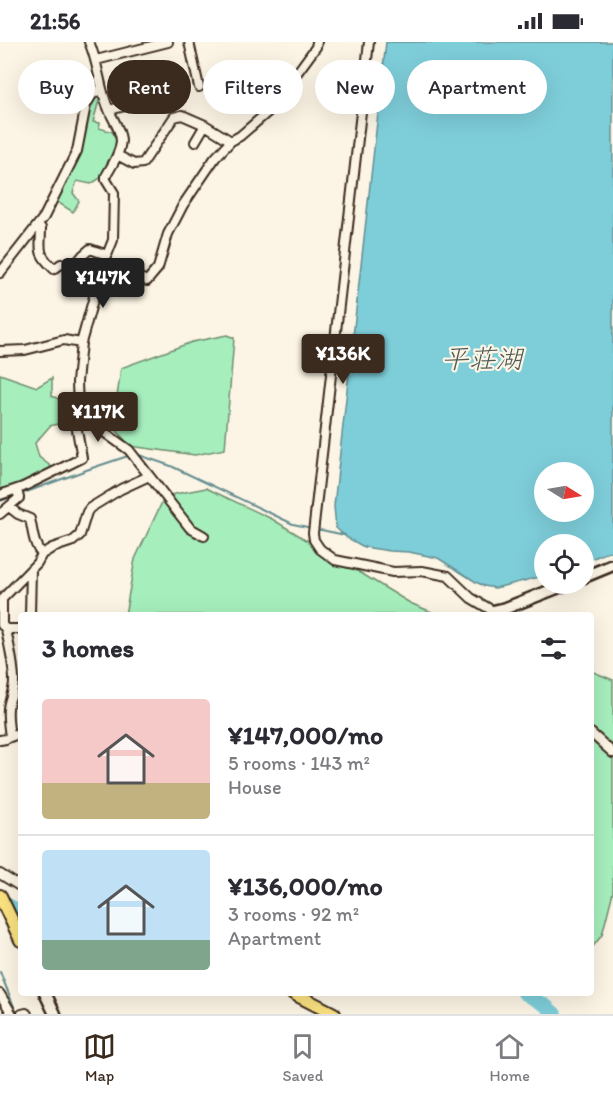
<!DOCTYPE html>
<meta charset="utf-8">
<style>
:root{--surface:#fff;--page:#f2f2f3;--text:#2b2b33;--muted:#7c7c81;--line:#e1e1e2;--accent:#3b2a1e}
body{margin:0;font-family:Itim,"Klee One",sans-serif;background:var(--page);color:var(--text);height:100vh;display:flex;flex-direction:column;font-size:22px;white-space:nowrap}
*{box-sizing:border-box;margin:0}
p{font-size:20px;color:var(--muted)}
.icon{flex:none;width:33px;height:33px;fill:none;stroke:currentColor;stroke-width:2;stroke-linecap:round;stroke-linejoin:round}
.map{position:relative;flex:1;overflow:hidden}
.panel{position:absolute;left:18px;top:570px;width:576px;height:384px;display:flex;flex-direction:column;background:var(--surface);border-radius:6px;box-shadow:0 6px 24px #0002}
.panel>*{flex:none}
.guide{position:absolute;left:18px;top:18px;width:578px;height:54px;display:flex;gap:12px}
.needle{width:39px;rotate:101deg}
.tools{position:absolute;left:534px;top:420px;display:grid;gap:12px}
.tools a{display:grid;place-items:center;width:60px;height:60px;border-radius:50%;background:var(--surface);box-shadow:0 6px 24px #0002;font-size:30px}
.price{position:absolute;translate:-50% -51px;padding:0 14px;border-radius:6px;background:var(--accent);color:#fff;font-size:20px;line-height:39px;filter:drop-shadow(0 2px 3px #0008)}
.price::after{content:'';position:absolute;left:50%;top:36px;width:18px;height:14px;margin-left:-9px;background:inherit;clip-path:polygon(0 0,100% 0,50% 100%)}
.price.current{background:#222;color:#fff}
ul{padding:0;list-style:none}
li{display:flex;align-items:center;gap:18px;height:150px;padding:0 24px}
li+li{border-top:2px solid var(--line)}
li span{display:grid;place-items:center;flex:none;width:168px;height:120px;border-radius:6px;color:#555}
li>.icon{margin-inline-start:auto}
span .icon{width:72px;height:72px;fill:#fffc;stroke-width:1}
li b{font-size:26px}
h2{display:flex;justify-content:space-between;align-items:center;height:72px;padding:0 24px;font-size:26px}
.tag{padding:0 21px;border-radius:27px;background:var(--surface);box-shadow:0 6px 24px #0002;font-size:21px;line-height:54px}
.tag.current{background:var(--accent);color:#fff}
.status{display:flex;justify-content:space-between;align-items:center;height:42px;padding:0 30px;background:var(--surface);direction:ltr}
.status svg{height:16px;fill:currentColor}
.menu{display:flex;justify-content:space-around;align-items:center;height:84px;border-top:2px solid var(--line);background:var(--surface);font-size:16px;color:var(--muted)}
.menu a{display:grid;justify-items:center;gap:3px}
.menu .current{color:var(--accent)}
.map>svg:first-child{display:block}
.green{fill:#a6efbd;stroke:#708c6e;stroke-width:1.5}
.water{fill:#7eceda;stroke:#638c8f;stroke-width:1.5;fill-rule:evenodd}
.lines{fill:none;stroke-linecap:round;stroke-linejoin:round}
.stream{stroke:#638c8f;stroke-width:2}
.river{stroke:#7eceda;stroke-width:14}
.street-casing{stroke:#3b2a1e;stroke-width:12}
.secondary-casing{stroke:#3b2a1e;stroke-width:15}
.primary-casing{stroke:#3b2a1e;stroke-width:16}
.street{stroke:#fcf5e5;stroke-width:8}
.secondary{stroke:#fcf5e5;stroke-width:10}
.primary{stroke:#fae180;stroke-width:12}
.labels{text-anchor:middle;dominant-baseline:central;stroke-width:4.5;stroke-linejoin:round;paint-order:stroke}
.water-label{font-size:27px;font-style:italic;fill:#4f5b56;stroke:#fcf5e5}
</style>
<div class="status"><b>21:56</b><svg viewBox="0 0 49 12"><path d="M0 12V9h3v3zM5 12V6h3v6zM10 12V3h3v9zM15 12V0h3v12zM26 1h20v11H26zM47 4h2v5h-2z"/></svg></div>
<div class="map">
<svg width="613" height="972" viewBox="0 0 613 972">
<rect width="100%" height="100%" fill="#fcf5e5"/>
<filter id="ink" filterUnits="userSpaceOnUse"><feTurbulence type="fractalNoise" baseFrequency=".0167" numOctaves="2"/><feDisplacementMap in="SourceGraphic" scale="12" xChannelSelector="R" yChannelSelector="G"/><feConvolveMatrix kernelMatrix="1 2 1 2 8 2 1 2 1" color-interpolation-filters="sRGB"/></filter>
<g filter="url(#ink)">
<path class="green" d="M 98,53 L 100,55 L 93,80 L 100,81 L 99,86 L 113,90 L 117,102 L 102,135 L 91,142 L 77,139 L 73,151 L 79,159 L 73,170 L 54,158 L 68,129 L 91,58 Z
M 227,293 L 234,296 L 225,407 L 195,413 L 130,404 L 113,384 L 121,326 L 192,300 Z
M 0,332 L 37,345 L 52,336 L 52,354 L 67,361 L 69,379 L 50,384 L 35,401 L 39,415 L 53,426 L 17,442 L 0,447 Z
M 206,446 L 272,477 L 410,561 L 439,573 L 125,573 L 135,517 L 165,454 Z
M 591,629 L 613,638 L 613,850 L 602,893 L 591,907 Z"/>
<path class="water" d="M 386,0 L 613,0 L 613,508 L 584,520 L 584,502 L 544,502 L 544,534 L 495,546 L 484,544 L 476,540 L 438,516 L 409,510 L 390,509 L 364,505 L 346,495 L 336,486 L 334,464 ZM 544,430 L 584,430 L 584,470 L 544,470 Z"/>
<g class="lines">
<path class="stream" d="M 136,412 L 171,424 L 293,482 L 345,493
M 21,452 L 92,426 L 131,413
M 0,459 L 15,454
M 0,930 L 17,972"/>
<path class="river" d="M 0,859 L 21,870
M 524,951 L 545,963 L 555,972"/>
<defs>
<path id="street" d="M 89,0 C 99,22 99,46 109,68 C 113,78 121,88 121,99 C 120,112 112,123 106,134 L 106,138 L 114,151 L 113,198 L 102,226 L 81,301 L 77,340 L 78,366 L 83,375 L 129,408 L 190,486 L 204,494
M 189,0 L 199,45
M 369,0 L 313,491 L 314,498 L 320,507 L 335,518 L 393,530 L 422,529 L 448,534 L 471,556 L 493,569 L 494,573
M 96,18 L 168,0
M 109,68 L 172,52 L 177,52
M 195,100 L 205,83
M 117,113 L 134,122 L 143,121 L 174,75 L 182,73 L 205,83 L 231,99
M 38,183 L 41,186 C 41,208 36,210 54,227 L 61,222 L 74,224 L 83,213 L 90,207 L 107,213
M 102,226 L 128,231 L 147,239 L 158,226 L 168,192 L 183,163 L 215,116 L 231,99 L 240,94 L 269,69 L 316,5 L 317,0
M 0,231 L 44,175 L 77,109 L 86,63 L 92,53 L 101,47
M 0,309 L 25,308 L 64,298 L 81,301
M 0,453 L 23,445 L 82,416 L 76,382 L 83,375
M 9,465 L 18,472 L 30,477 C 33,489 33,503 42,512
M 0,472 L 19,456 L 17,448
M 30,573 L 31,527
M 2,583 L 2,557 L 37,521 L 42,512 L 52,506 L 73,499 L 80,493 L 87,470 L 90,466 L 121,447 L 149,434
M 3,584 L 6,587 L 21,587
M 591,691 L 613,711
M 10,695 L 21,691
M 0,698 L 6,697 L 10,695 C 9,686 7,676 8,666 C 9,657 14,649 14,639 C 14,622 9,604 6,587
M 0,832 L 21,845
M 0,952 L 12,972
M 22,972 L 26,971 L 27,972"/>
<path id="secondary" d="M 584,535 L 613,523
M 493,569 L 506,566 L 567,542
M 45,951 L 55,972"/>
<path id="primary" d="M 0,854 L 21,898
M 293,951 L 334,972"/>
</defs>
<use href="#street" class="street-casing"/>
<use href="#secondary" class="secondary-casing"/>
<use href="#primary" class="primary-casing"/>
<use href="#street" class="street"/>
<use href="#secondary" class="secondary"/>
<use href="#primary" class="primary"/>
</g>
</g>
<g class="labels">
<g class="water-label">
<text x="482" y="316">平荘湖</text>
</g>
</g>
</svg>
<div class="tools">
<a><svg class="needle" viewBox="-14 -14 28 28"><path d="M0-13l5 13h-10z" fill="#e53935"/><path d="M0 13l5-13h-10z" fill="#7c7c81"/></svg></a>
<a><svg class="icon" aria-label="locate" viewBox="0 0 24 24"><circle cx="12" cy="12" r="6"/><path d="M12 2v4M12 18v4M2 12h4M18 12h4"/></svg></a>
</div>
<b class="price current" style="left:103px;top:267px">¥147K</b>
<b class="price" style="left:343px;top:343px">¥136K</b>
<b class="price" style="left:98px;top:401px">¥117K</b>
<div class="guide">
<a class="tag">Buy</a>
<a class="tag current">Rent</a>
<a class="tag">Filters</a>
<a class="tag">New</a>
<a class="tag">Apartment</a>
</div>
<section class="panel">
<h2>3 homes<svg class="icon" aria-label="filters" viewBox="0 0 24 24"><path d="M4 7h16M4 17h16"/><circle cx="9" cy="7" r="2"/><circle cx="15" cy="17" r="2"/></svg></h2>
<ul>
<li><span style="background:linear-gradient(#f6c9c9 70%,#c2b280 0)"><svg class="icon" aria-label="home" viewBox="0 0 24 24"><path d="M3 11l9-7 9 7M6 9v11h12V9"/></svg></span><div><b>¥147,000/mo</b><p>5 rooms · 143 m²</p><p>House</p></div></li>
<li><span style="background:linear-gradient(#bfe0f5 75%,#7fa58c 0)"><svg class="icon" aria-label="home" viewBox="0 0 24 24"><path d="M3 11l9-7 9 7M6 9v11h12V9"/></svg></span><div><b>¥136,000/mo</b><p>3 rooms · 92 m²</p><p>Apartment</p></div></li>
</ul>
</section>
</div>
<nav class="menu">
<a class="current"><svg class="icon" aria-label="map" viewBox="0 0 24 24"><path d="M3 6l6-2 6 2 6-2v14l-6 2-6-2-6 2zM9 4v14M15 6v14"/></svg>Map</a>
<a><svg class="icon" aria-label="saved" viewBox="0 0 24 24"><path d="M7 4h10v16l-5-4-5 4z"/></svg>Saved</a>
<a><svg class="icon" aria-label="home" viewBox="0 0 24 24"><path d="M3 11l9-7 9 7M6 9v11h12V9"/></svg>Home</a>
</nav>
